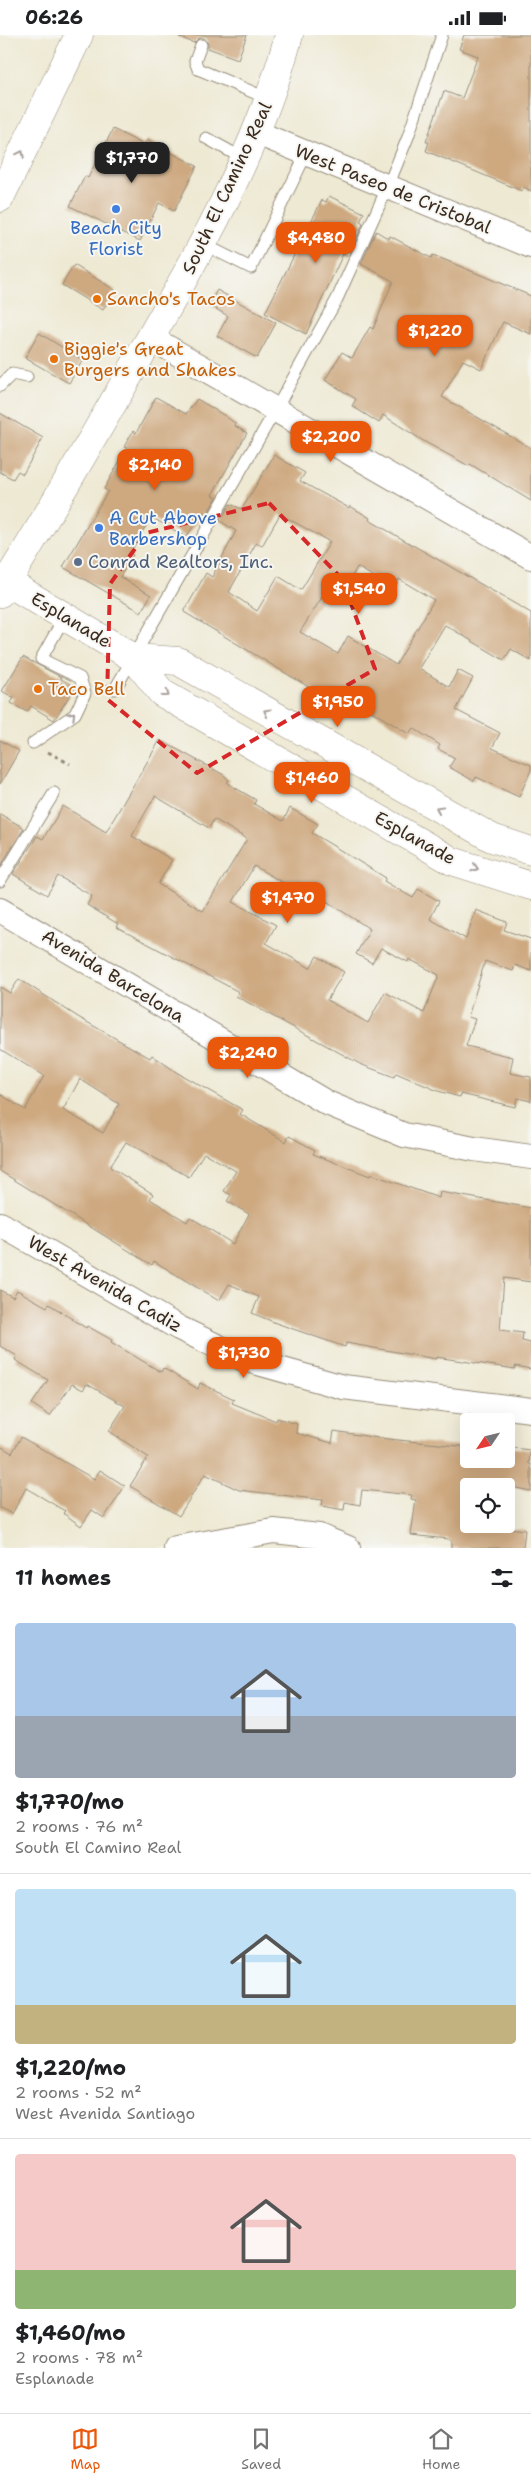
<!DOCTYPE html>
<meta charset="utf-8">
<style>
:root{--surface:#fff;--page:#f2f2f2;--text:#202124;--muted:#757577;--line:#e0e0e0;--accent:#ea580c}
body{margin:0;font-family:"Shantell Sans",sans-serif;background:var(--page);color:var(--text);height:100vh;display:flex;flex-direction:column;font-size:19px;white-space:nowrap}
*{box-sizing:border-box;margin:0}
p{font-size:16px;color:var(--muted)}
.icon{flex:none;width:28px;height:28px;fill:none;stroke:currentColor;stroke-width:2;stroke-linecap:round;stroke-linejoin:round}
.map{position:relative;height:1513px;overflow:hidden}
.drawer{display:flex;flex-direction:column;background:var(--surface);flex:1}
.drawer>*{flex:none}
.needle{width:32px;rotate:235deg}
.buttons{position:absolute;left:460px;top:1378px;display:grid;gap:10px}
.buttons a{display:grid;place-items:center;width:55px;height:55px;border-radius:5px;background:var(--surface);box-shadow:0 5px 20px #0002;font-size:25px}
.price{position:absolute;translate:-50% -42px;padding:0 11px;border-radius:10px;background:var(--accent);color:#fff;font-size:16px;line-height:32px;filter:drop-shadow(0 1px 2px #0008)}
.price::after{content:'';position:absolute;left:50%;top:30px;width:15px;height:11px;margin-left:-8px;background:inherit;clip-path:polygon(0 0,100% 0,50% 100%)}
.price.active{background:#222;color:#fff}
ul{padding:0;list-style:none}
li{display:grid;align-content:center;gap:10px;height:265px;padding:0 15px}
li+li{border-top:1px solid var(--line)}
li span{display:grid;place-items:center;height:155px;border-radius:5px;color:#555}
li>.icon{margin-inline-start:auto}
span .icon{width:90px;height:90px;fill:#fffc;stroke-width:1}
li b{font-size:21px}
h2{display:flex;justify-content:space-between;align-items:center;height:60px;padding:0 15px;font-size:21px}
.status{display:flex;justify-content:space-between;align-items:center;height:35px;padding:0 25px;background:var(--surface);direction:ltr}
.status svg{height:14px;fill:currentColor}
.menu{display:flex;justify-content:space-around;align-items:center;height:70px;border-top:1px solid var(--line);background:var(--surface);font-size:14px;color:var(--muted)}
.menu a{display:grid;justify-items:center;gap:2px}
.menu .active{color:var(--accent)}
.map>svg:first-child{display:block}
.building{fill:#cea980;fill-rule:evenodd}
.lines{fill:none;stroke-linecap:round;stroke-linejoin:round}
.service-casing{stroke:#948a78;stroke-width:13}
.minor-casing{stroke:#948a78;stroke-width:26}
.tertiary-casing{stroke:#948a78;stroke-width:29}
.primary-casing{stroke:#948a78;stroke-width:29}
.motorway-casing{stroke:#948a78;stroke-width:29}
.path{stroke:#948a78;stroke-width:3;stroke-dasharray:4 4;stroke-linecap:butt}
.service{stroke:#fff;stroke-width:11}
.minor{stroke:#fff;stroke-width:24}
.tertiary{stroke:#fff;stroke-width:28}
.primary{stroke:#fff;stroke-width:28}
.motorway{stroke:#fff;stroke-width:28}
.oneway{stroke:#a79f9a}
.marked{fill:none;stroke:#d62828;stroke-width:4;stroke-dasharray:10 6;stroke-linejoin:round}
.shop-dot{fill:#3f7fe0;stroke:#f6f6f2;stroke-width:2}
.food-dot{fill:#e8710a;stroke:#f6f6f2;stroke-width:2}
.service-dot{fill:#5c6f8a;stroke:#f6f6f2;stroke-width:2}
.labels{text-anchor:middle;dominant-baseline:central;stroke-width:4;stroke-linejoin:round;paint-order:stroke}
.street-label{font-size:18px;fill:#3b2a1e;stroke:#f6f6f2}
.shop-label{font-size:18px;fill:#366cbe;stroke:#f6f6f2}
.food-label{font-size:18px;fill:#c56008;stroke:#f6f6f2;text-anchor:start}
.service-label{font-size:18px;fill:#4e5e75;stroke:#f6f6f2;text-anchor:start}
</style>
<div class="status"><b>06:26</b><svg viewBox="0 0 49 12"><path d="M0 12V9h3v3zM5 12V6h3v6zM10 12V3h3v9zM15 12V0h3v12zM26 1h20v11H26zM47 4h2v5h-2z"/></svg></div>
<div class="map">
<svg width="531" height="1513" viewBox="0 0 531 1513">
<rect width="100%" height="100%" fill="#f6f6f2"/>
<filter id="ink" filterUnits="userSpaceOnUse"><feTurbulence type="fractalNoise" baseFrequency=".02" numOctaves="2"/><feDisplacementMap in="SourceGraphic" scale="10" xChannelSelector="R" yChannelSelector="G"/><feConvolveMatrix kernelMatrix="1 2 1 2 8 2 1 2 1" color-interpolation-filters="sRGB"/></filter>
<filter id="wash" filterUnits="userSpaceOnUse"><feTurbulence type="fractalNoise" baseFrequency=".0096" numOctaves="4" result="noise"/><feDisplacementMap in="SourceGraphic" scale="20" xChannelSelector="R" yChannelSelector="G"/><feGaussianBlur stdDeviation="1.12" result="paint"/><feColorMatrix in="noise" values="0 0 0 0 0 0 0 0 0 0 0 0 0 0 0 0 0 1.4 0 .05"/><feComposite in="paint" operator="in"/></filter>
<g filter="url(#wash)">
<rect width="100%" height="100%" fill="#eee9d3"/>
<g id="blocks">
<path class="building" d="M 179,0 L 247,0 L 238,24 L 208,13 L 208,8 L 204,3 L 199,3 L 194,8 L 179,2 Z
M 464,0 L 531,0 L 531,156 L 524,152 L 522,156 L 426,116 L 429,107 L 426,107 L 444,56 L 462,63 L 478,21 L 459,14 Z
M 113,94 L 144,110 L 147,105 L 197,131 L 174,176 L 159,168 L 140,206 L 70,171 L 85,141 L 88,143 Z
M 329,161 L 364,178 L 360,187 L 363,189 L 348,222 L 343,219 L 306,299 L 265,278 L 322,165 L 326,167 Z
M 376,196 L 389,204 L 390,201 L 431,223 L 433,220 L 531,261 L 531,299 L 503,287 L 481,334 L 463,325 L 442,362 L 531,413 L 531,466 L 470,429 L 469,431 L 425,407 L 383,380 L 379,388 L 352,371 L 356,364 L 325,345 L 342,317 L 352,323 L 370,292 L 373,294 L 393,246 L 361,229 Z
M 74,230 L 115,255 L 103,275 L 62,250 Z
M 217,255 L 276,288 L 257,323 L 217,301 L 228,281 L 209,270 Z
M 39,298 L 83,325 L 69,348 L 25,323 Z
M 156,362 L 186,379 L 197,364 L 225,381 L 236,389 L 235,391 L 247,398 L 212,460 L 217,462 L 207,479 L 204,477 L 186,502 L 151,482 L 130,518 L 133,520 L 120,542 L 151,560 L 141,577 L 63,532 L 108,456 L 104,454 L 127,413 L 124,412 L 133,396 L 136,398 Z
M 0,378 L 43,403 L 23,439 L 18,436 L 13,444 L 0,437 Z
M 274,420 L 305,438 L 300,446 L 349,473 L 350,471 L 370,483 L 369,485 L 531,578 L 531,626 L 511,614 L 504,625 L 445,590 L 419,633 L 449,652 L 458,635 L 473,643 L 456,675 L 500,698 L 492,713 L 531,730 L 531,735 L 519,762 L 476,742 L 474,746 L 449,732 L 455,723 L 438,714 L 440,710 L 413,693 L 409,699 L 348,662 L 342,672 L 184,577 L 206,538 L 212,542 L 236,496 L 220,486 L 230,469 L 242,474 ZM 280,479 L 330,507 L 301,555 L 278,541 L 257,576 L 229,557 L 256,508 L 262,511 ZM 357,532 L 394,553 L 399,544 L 434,565 L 396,630 L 348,601 L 338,619 L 300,597 L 336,540 L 349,547 Z
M 23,622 L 61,642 L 61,644 L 75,652 L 54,685 L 31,671 L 27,677 L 11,668 L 14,663 L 2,656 Z
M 0,705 L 19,716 L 0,749 Z
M 160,705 L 224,740 L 229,745 L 227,748 L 256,765 L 254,769 L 283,786 L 290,773 L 318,789 L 312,798 L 386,843 L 384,846 L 413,863 L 418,854 L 439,866 L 430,884 L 466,904 L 476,875 L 507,887 L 504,895 L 531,904 L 531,936 L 515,930 L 513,936 L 485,926 L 468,982 L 475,984 L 466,1011 L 513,1022 L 510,1038 L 531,1042 L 531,1066 L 517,1063 L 515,1072 L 461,1059 L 460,1062 L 438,1056 L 396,1038 L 394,1042 L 360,1029 L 236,961 L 239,957 L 116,892 L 118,889 L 87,870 L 92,861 L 58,841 L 47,860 L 13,839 L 37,801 L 43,804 L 63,771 L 106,797 ZM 155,761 L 209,793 L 214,784 L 247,804 L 203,876 L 158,849 L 172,825 L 132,801 ZM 254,831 L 294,854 L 298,848 L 370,894 L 356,919 L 372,928 L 381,913 L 408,927 L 409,924 L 439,940 L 424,978 L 385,957 L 368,988 L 327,965 L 344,937 L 317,921 L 310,933 L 266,908 L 276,890 L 233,867 Z
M 0,779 L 24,793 L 0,832 Z
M 19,944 L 78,982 L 150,1023 L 152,1020 L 176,1037 L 243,1075 L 240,1079 L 286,1107 L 289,1101 L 315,1115 L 313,1119 L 370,1141 L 371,1139 L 439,1163 L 440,1157 L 531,1173 L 531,1247 L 504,1243 L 500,1295 L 523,1298 L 522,1306 L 531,1308 L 531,1334 L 515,1331 L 515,1334 L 436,1322 L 436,1324 L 346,1308 L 345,1312 L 276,1288 L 252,1278 L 259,1262 L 229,1249 L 219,1266 L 154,1226 L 152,1230 L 0,1136 L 0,1059 L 25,1075 L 44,1041 L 0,1014 L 0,952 L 10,958 ZM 80,1044 L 119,1069 L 103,1098 L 63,1075 ZM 126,1107 L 189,1142 L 204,1118 L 236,1136 L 224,1156 L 231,1160 L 227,1166 L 249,1179 L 233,1209 L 190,1182 L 187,1187 L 150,1164 L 153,1159 L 110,1132 Z
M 0,1255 L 13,1262 L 17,1255 L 47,1272 L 49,1269 L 86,1293 L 87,1291 L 112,1305 L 111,1307 L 161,1337 L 163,1333 L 198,1354 L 200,1348 L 234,1364 L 232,1368 L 276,1386 L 277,1383 L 297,1389 L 296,1398 L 332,1408 L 334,1396 L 378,1403 L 469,1412 L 469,1424 L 506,1424 L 506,1412 L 530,1415 L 529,1429 L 531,1429 L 531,1456 L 506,1451 L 469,1451 L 469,1489 L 510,1489 L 510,1493 L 525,1495 L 523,1513 L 451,1513 L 451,1506 L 448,1504 L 411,1500 L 416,1465 L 411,1464 L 412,1460 L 362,1455 L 360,1470 L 345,1467 L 344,1475 L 322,1471 L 323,1465 L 239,1455 L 205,1439 L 179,1481 L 130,1451 L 148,1422 L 109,1396 L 125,1371 L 87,1349 L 83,1355 L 72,1349 L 50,1381 L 32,1369 L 48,1345 L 15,1325 L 17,1321 L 0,1311 Z
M 21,1402 L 94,1444 L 100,1435 L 125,1451 L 104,1483 L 92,1475 L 81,1491 L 63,1478 L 65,1476 L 26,1453 L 12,1479 L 0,1473 L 0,1411 L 12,1418 Z"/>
</g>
</g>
<g filter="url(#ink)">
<use href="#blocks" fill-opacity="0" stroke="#948a78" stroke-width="1"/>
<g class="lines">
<defs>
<path id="service" d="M 201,10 L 195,26 L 198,34 L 269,64
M 206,103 L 244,124
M 203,209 L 251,233 L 306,119
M 0,351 L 12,339 L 27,342
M 115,654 L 276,374 L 337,264 L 388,151 L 408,102 L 442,0
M 33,708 L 75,679 L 85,658 L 80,643 L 41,624 L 65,581
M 0,846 L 54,758"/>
<path id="minor" d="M 255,97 L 531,211
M 151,303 L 531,522
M 0,875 L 327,1068 L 404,1100 L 474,1114 L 531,1122
M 0,1189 L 179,1293 L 244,1324 L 343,1352 L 531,1375
M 176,1513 L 274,1496 L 319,1501 L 348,1513"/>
<path id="tertiary" d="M 7,547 L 134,623 L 162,658 L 452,826 L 531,851
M 134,623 L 178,626 L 492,803 L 531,816"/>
<path id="primary" d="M 0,558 C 50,478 97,396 144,314 C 201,215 259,112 289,0"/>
<path id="motorway" d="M 0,163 L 79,0"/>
</defs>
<use href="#service" class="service-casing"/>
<use href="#minor" class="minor-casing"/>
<use href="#tertiary" class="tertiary-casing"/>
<use href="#primary" class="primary-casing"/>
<use href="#motorway" class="motorway-casing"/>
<path class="path" d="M 48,717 L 70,729"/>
<use href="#service" class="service"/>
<use href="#minor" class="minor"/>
<use href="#tertiary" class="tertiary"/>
<use href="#primary" class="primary"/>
<use href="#motorway" class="motorway"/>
</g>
<defs><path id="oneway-chevron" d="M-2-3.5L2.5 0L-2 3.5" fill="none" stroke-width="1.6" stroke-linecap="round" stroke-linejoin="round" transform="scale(1.25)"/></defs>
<g class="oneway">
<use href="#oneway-chevron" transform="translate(21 119) rotate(-64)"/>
<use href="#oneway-chevron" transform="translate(166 659) rotate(36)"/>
<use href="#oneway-chevron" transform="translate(267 677) rotate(-151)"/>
<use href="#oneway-chevron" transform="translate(72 680) rotate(-45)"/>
<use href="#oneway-chevron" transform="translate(439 774) rotate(-151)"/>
<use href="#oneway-chevron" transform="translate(475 833) rotate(18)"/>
</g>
</g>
<path class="marked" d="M 269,468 L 342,544 L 375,634 L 197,738 L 107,664 L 110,549 L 146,498 Z"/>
<g class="shop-dot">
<circle cx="116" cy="174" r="5"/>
<circle cx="99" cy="493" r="5"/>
</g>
<g class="food-dot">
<circle cx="97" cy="264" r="5"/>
<circle cx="54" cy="324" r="5"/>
<circle cx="38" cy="654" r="5"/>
</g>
<circle class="service-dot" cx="78" cy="527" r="5"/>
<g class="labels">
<g class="street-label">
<text transform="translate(227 153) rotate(-65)">South El Camino Real</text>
<text transform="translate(393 154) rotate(22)">West Paseo de Cristobal</text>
<text transform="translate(71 585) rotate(31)">Esplanade</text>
<text transform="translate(415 803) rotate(29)">Esplanade</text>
<text transform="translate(113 941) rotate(31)">Avenida Barcelona</text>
<text transform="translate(105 1249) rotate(30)">West Avenida Cadiz</text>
</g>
<g class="shop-label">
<text x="116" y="193">Beach City<tspan x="116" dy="21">Florist</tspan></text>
<text x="109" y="483" text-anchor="start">A Cut Above<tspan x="109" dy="21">Barbershop</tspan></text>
</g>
<g class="food-label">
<text x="107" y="264">Sancho's Tacos</text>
<text x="64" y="314">Biggie's Great<tspan x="64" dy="21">Burgers and Shakes</tspan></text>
<text x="48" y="654">Taco Bell</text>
</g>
<g class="service-label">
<text x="88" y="527">Conrad Realtors, Inc.</text>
</g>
</g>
</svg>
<div class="buttons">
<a><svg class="needle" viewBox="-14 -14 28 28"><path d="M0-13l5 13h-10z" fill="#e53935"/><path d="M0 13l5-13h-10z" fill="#757577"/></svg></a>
<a><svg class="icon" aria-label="locate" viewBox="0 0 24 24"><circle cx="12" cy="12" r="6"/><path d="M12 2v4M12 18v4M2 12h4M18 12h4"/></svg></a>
</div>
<b class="price active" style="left:132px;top:149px">$1,770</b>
<b class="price" style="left:316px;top:229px">$4,480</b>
<b class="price" style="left:435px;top:322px">$1,220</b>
<b class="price" style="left:331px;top:428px">$2,200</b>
<b class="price" style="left:155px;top:456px">$2,140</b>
<b class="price" style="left:359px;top:580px">$1,540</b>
<b class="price" style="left:338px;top:693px">$1,950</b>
<b class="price" style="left:312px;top:769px">$1,460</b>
<b class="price" style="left:288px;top:889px">$1,470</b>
<b class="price" style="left:248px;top:1044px">$2,240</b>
<b class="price" style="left:244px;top:1344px">$1,730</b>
</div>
<section class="drawer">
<h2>11 homes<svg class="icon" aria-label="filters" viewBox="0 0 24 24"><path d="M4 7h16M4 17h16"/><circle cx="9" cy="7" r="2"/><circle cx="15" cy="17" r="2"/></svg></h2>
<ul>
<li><span style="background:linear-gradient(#a9c7e8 60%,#9aa5b1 0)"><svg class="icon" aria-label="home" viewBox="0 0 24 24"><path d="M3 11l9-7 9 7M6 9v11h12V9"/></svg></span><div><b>$1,770/mo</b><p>2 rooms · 76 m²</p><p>South El Camino Real</p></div></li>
<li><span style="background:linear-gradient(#bfe0f5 75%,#c2b280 0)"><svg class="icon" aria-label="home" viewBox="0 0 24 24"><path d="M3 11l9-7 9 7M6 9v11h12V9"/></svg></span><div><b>$1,220/mo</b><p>2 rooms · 52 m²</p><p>West Avenida Santiago</p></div></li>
<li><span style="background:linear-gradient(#f6c9c9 75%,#8fb573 0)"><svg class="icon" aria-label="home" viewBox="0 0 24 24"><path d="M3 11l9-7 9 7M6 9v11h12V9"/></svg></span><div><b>$1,460/mo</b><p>2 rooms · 78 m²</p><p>Esplanade</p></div></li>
</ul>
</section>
<nav class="menu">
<a class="active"><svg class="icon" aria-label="map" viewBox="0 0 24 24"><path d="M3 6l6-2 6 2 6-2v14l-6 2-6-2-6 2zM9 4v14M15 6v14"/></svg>Map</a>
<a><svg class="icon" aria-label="saved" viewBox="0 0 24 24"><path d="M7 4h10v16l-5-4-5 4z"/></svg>Saved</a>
<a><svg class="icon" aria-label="home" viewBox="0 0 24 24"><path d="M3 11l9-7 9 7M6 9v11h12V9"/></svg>Home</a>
</nav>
